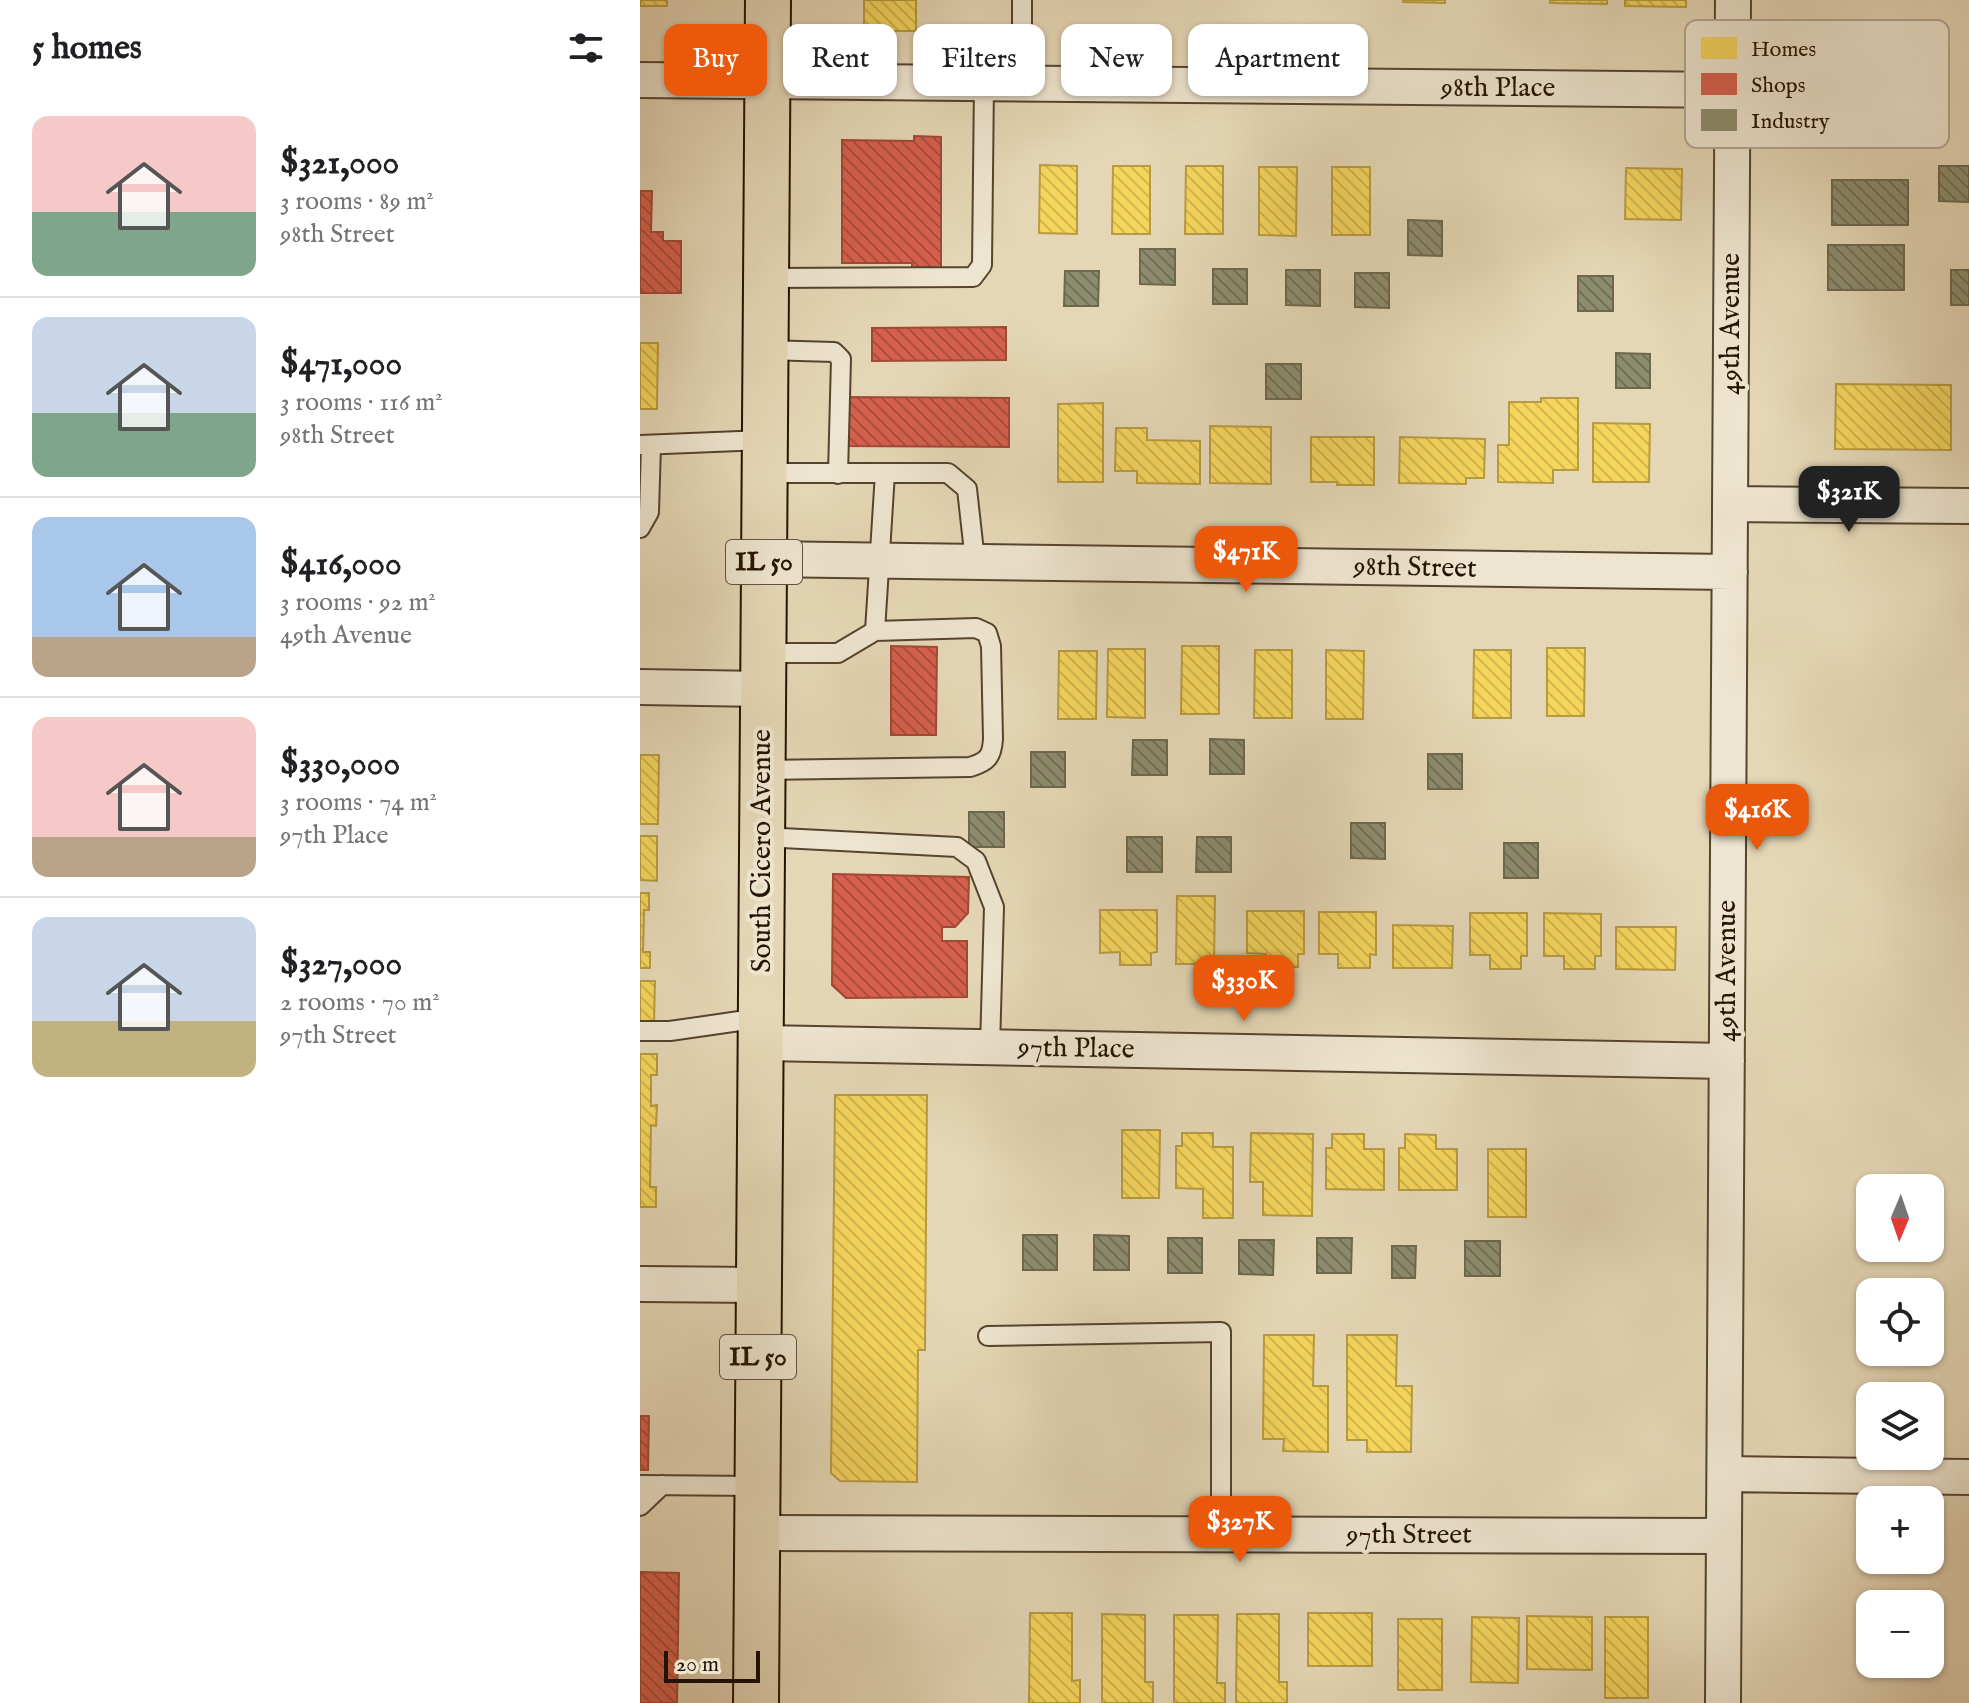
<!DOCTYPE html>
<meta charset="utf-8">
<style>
:root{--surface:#fff;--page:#f6f6f6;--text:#202124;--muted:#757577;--line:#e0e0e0;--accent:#ea580c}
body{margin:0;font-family:"IM FELL English",serif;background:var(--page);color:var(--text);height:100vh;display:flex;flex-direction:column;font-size:30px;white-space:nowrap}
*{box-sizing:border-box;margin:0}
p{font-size:26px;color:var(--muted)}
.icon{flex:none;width:44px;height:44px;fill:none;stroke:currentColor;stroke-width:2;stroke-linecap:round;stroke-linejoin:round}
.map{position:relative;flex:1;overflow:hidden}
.side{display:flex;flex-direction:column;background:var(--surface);width:640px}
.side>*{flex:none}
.hud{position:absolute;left:24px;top:24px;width:760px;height:72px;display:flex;gap:16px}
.needle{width:52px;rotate:182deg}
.controls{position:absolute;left:1216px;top:1174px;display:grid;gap:16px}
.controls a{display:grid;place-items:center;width:88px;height:88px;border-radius:16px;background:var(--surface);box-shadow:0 2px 6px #0004;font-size:40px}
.scale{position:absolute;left:24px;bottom:20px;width:96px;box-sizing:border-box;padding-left:8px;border:4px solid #251301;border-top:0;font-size:22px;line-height:28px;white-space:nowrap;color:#251301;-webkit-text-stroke:6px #eee5d0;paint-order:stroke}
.price{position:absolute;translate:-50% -68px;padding:0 18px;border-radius:16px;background:var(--accent);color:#fff;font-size:26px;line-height:52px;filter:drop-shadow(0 2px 4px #0008)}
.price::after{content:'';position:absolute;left:50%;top:48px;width:24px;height:18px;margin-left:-12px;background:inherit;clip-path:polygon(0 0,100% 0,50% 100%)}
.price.selected{background:#222;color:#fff}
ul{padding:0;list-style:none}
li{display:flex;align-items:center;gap:24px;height:200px;padding:0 32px}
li+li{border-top:2px solid var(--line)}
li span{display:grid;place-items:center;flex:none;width:224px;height:160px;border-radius:16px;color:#555}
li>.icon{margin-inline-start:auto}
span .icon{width:96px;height:96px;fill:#fffc;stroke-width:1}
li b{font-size:34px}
h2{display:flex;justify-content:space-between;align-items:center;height:96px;padding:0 32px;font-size:34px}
.tag{padding:0 28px;border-radius:16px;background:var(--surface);box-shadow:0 2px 6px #0004;font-size:28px;line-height:72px}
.tag.selected{background:var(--accent);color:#fff}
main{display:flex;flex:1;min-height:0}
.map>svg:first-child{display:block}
.homes{fill:url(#homes-back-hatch);stroke:#b79b41;stroke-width:2}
.shops{fill:url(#shops-back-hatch);stroke:#a14936;stroke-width:2}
.industry{fill:url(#industry-back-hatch);stroke:#6d684d;stroke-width:2}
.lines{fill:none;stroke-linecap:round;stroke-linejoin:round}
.service-casing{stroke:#55442e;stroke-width:22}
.minor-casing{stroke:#55442e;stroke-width:38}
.primary-casing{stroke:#251301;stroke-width:48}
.service{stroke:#eee5d0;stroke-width:18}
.minor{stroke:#eee5d0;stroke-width:34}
.primary{stroke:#e5d7b6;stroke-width:44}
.labels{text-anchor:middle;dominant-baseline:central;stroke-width:8;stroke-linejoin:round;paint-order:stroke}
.shield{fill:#eee5d0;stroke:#61523f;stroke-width:2}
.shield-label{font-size:26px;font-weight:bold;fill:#251301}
.street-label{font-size:28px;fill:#251301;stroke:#eee5d0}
.key{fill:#eee5d0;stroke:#b2a692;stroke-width:2}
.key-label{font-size:22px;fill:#251301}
</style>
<main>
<section class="side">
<h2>5 homes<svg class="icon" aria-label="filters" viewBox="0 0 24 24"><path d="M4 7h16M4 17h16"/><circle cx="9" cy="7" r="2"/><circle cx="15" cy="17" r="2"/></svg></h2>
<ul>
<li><span style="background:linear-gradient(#f6c9c9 60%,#7fa58c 0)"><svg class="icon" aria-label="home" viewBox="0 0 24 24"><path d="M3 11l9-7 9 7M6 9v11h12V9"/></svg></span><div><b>$321,000</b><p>3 rooms · 89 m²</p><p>98th Street</p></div></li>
<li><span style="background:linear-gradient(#c9d6e8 60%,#7fa58c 0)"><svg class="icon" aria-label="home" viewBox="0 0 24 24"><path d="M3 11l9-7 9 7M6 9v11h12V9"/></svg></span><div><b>$471,000</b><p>3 rooms · 116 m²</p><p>98th Street</p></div></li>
<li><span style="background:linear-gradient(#a9c7e8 75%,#b9a48a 0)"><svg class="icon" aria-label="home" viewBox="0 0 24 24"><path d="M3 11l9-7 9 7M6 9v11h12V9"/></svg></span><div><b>$416,000</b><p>3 rooms · 92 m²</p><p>49th Avenue</p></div></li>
<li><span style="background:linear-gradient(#f6c9c9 75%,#b9a48a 0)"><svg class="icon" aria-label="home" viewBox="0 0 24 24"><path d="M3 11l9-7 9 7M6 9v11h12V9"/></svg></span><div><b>$330,000</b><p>3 rooms · 74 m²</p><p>97th Place</p></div></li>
<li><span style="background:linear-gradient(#c9d6e8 65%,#c2b280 0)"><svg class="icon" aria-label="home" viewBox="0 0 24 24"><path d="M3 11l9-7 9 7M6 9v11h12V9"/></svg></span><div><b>$327,000</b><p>2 rooms · 70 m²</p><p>97th Street</p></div></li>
</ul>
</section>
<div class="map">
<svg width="1329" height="1703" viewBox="0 0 1329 1703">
<defs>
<pattern id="homes-back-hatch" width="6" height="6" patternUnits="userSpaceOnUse" patternTransform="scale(2)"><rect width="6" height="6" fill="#f6d55c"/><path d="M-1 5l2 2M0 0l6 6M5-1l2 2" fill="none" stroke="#d3b64e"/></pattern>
<pattern id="shops-back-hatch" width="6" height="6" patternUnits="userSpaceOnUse" patternTransform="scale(2)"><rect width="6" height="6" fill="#d6604d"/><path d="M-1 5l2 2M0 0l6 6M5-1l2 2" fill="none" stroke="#ad4e3e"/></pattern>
<pattern id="industry-back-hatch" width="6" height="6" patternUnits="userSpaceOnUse" patternTransform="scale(2)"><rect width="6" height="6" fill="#8c8c6e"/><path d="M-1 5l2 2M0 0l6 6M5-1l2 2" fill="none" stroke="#727158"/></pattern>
</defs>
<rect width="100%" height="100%" fill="#e5d7b6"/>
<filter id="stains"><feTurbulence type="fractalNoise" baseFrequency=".0025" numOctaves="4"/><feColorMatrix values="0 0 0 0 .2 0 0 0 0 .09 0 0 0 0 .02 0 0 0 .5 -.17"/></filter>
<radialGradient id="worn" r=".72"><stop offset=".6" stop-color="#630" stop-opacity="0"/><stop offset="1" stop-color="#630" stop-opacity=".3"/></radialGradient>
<path class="homes" d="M 0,0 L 27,0 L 27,6 L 0,6 Z
M 224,0 L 276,0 L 276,31 L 224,31 Z
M 763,0 L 805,0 L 805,3 L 763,2 Z
M 910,0 L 967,0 L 967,4 L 910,3 Z
M 985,0 L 1046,0 L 1046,7 L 985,6 Z
M 400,165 L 437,166 L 437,234 L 399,233 Z
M 473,166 L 510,166 L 510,234 L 472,234 Z
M 546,166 L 583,166 L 583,234 L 545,234 Z
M 619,167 L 657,167 L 656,236 L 619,235 Z
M 692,167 L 730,167 L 730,235 L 692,235 Z
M 986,168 L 1042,169 L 1041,220 L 985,219 Z
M 0,343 L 18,343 L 17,409 L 0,409 Z
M 1196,384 L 1311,385 L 1311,450 L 1195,449 Z
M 901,398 L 938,398 L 938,470 L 913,470 L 913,483 L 858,482 L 858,445 L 869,445 L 869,402 L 901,402 Z
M 463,403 L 463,482 L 418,482 L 418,404 Z
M 953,423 L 1010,424 L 1009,482 L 953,482 Z
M 570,426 L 631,427 L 631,484 L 570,483 Z
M 476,428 L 507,428 L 507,440 L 560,441 L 560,484 L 497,483 L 497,471 L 475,471 Z
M 671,437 L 734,437 L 734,485 L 697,485 L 697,482 L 671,482 Z
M 760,437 L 845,439 L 844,478 L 826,478 L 826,484 L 759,483 Z
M 542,646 L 579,646 L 579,714 L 541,714 Z
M 907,648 L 945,648 L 944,716 L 907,716 Z
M 468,649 L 505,649 L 505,718 L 467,717 Z
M 615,650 L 652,650 L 652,718 L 614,718 Z
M 686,650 L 724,651 L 723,719 L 686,719 Z
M 834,650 L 871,650 L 871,718 L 833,718 Z
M 419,651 L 457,651 L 456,719 L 418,719 Z
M 0,755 L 19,755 L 18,824 L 0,824 Z
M 0,836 L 17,836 L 17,881 L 0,880 Z
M 0,893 L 9,893 L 9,910 L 4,910 L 3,952 L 10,952 L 10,968 L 0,968 Z
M 537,896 L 575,896 L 574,964 L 536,964 Z
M 460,910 L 517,910 L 517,952 L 511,953 L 511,965 L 480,965 L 480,952 L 460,953 Z
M 607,911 L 664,911 L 664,954 L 658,954 L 658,967 L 627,967 L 626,954 L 607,953 Z
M 679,912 L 736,912 L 736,955 L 730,954 L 730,968 L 698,968 L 698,954 L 679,954 Z
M 830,913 L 887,913 L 887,956 L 881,956 L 881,969 L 850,969 L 850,955 L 830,955 Z
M 904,913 L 961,914 L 961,956 L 955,956 L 955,969 L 924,969 L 924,956 L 904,956 Z
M 753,925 L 813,926 L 812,968 L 753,968 Z
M 976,927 L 1036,927 L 1035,970 L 976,969 Z
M 0,981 L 15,981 L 14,1022 L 0,1021 Z
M 0,1054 L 17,1054 L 17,1075 L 11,1075 L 11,1106 L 17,1105 L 16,1126 L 11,1125 L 10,1187 L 16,1187 L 16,1207 L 0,1207 Z
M 195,1095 L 287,1095 L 285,1350 L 278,1350 L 277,1482 L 200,1481 L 191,1473 Z
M 482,1130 L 520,1130 L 519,1198 L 482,1198 Z
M 542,1133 L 573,1133 L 573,1147 L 593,1147 L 593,1218 L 563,1218 L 563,1189 L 536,1188 L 536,1146 L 542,1146 Z
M 611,1133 L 673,1134 L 672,1216 L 623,1215 L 623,1182 L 610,1182 Z
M 692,1134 L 724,1134 L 724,1149 L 744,1149 L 744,1190 L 686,1189 L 686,1148 L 692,1148 Z
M 765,1134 L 796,1135 L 796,1149 L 817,1149 L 817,1190 L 759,1190 L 759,1148 L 765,1148 Z
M 848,1149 L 886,1149 L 886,1217 L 848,1217 Z
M 624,1335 L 674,1335 L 673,1386 L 688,1386 L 688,1452 L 643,1451 L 644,1439 L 623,1439 Z
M 707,1335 L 757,1335 L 756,1386 L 772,1386 L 771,1452 L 727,1452 L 727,1440 L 707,1440 Z
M 390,1613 L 432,1613 L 432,1681 L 440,1680 L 440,1703 L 389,1703 Z
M 668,1613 L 732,1613 L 732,1666 L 668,1666 Z
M 462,1614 L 505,1615 L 505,1682 L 513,1682 L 513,1703 L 462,1703 Z
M 597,1614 L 639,1614 L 639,1682 L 647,1682 L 647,1703 L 596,1703 Z
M 534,1615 L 578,1615 L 577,1683 L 585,1683 L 585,1703 L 534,1703 Z
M 887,1616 L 952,1617 L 952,1670 L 887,1669 Z
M 832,1617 L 879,1618 L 878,1683 L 831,1682 Z
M 965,1617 L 1008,1617 L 1008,1698 L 965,1698 Z
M 758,1619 L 802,1619 L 802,1690 L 758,1690 Z"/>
<path class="shops" d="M 274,136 L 301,137 L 301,268 L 272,268 L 272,263 L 202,263 L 202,140 L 274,141 Z
M 0,191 L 12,191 L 11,232 L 23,232 L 23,241 L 41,241 L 41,293 L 0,293 Z
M 366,327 L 366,360 L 232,361 L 232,328 Z
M 203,397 L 369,398 L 369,447 L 203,446 Z
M 251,646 L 297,647 L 296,735 L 251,735 Z
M 193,874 L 329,877 L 328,913 L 315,927 L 302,927 L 302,941 L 327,941 L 327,997 L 206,998 L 192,985 Z
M 0,1416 L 9,1416 L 8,1470 L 0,1470 Z
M 0,1572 L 39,1573 L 37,1703 L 0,1703 Z"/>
<path class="industry" d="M 1299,166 L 1329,166 L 1329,202 L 1299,201 Z
M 1192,180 L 1268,180 L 1268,225 L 1192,225 Z
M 768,220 L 802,221 L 802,256 L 768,255 Z
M 1188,245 L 1264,245 L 1264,290 L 1188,290 Z
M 500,249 L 535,249 L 535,285 L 500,284 Z
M 573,269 L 607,269 L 607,304 L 573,304 Z
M 646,270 L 680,270 L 680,306 L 646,305 Z
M 1311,270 L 1329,270 L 1329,305 L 1311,305 Z
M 425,271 L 459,271 L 458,306 L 424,306 Z
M 715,273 L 749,273 L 749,308 L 715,307 Z
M 938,276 L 973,276 L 973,311 L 938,311 Z
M 976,353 L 1010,354 L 1010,388 L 976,388 Z
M 626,364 L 661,364 L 661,399 L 626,399 Z
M 570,739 L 604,740 L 604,774 L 570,774 Z
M 493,740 L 527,740 L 527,775 L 492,775 Z
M 391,752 L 425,752 L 425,787 L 391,787 Z
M 788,754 L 822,754 L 822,789 L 788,789 Z
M 329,812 L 364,812 L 364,847 L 329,847 Z
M 711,823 L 745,823 L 745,859 L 711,858 Z
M 487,837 L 522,837 L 522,872 L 487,872 Z
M 557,837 L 591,837 L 591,872 L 556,872 Z
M 864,843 L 898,843 L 898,878 L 864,878 Z
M 383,1235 L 417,1235 L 417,1270 L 383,1270 Z
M 454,1235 L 489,1236 L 489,1270 L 454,1270 Z
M 528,1238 L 562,1238 L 562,1273 L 528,1273 Z
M 677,1238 L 712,1238 L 711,1273 L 677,1273 Z
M 599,1240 L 634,1240 L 633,1275 L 599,1274 Z
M 825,1241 L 860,1241 L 860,1276 L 825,1276 Z
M 752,1246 L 776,1246 L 775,1278 L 752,1278 Z"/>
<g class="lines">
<defs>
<path id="service" d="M 382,84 L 382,0
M 126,278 L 333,277 L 342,265 L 344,83
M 125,350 L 194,352 L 201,359 L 198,474
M 0,445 L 125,440
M 125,473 L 308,473 L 327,489 L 335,561
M 0,528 L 9,512 L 11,445
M 235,631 L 245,473
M 122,770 L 330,767 C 347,762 352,757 353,739 L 351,646 L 347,633 L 336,628 L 235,631 L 198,653 L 123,653
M 122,837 L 317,847 L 336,861 L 354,907 L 350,1047
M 0,1031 L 30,1031 L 120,1018
M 348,1336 L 581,1332 L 581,1535
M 0,1485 L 117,1486
M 0,1506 L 22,1485"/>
<path id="minor" d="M 0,80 L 1092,90
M 1090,504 L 1329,506
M 124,559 L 1090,572
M 0,687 L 123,689
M 120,1043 L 1087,1061
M 0,1284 L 119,1285
M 1085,1474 L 1329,1477
M 117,1533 L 1084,1536
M 1083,1703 L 1093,0"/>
<path id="primary" d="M 116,1703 L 128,0"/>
</defs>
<use href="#service" class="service-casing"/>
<use href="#minor" class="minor-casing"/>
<use href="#primary" class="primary-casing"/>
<use href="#service" class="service"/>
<use href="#minor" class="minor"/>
<use href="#primary" class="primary"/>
</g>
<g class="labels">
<g class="shield">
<rect x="86" y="540" width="76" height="44" rx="6"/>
<rect x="80" y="1335" width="76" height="44" rx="6"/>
</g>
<g class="shield-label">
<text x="124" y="562">IL 50</text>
<text x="118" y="1357">IL 50</text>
</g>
<g class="street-label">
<text x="858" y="88">98th Place</text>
<text transform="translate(1091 324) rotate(-90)">49th Avenue</text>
<text transform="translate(775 568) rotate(1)">98th Street</text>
<text transform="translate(122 851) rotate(-90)">South Cicero Avenue</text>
<text transform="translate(1087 971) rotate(-90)">49th Avenue</text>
<text transform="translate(436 1049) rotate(1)">97th Place</text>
<text x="769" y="1535">97th Street</text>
</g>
</g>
<rect x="1045" y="20" width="264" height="128" rx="12" class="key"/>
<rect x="1061" y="37" width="36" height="22" fill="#f6d55c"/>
<rect x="1061" y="73" width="36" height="22" fill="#d6604d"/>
<rect x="1061" y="109" width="36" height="22" fill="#8c8c6e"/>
<g class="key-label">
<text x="1111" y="56">Homes</text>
<text x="1111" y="92">Shops</text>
<text x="1111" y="128">Industry</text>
</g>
<rect width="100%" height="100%" filter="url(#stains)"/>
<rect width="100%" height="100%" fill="url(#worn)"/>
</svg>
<div class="controls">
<a><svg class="needle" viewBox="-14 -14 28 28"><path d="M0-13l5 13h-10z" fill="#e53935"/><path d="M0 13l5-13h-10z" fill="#757577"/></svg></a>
<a><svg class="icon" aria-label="locate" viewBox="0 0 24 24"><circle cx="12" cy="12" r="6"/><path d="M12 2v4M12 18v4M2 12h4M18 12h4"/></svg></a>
<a><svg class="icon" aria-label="layers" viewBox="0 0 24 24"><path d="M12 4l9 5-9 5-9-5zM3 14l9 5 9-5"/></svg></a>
<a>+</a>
<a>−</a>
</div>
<div class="scale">20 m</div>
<b class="price selected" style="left:1209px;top:534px">$321K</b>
<b class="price" style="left:606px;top:594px">$471K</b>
<b class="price" style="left:1117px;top:852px">$416K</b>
<b class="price" style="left:604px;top:1023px">$330K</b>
<b class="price" style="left:600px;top:1564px">$327K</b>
<div class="hud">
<a class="tag selected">Buy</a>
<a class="tag">Rent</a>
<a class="tag">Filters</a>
<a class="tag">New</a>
<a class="tag">Apartment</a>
</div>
</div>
</main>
